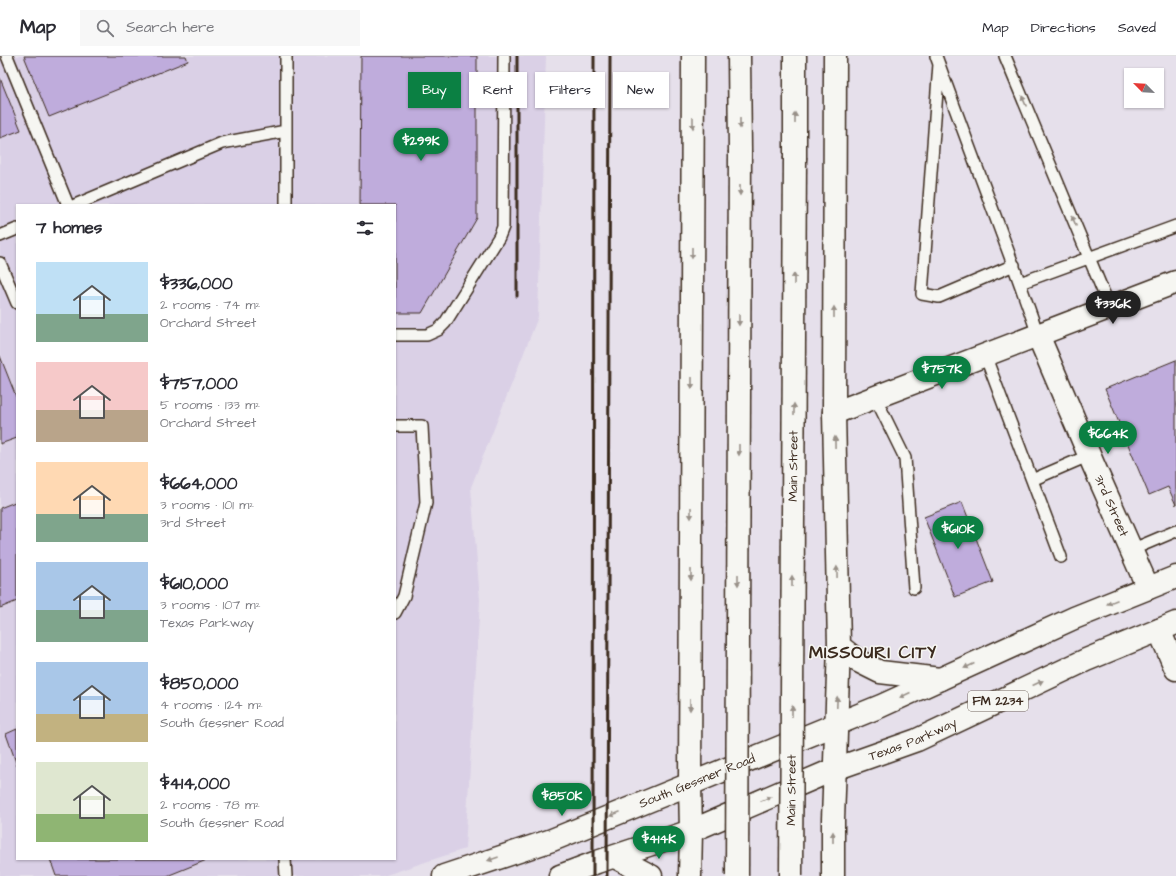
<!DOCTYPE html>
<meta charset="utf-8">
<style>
:root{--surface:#fff;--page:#f7f7f7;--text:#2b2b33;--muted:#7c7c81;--line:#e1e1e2;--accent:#0b8043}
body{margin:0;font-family:"Architects Daughter",sans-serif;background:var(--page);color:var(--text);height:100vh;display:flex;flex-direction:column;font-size:15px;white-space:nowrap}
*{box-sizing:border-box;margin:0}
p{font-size:13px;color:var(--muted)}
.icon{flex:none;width:22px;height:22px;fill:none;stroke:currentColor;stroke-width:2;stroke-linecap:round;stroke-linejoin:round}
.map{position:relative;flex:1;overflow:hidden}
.drawer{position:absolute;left:16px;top:148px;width:380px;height:656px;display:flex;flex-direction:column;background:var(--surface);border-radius:0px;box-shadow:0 1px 3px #0004}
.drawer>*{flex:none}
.banner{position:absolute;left:408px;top:16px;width:380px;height:36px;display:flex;gap:8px}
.needle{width:26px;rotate:294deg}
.controls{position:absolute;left:1124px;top:12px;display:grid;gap:8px}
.controls a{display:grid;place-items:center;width:40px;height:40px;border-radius:0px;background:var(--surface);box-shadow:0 1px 3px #0004;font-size:20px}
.price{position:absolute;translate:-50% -34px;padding:0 9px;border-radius:14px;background:var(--accent);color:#fff;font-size:13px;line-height:26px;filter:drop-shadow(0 1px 2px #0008)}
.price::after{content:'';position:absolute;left:50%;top:24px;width:12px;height:9px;margin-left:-6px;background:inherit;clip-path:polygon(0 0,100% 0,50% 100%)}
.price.active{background:#222;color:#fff}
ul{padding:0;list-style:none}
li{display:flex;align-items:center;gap:12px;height:100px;padding:0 20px}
li span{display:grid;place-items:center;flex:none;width:112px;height:80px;border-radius:0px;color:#555}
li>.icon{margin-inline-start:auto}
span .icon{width:48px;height:48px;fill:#fffc;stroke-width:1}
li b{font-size:17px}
h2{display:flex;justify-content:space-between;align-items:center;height:48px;padding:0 20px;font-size:17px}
.pill{padding:0 14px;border-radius:0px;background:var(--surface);box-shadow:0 1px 3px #0004;font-size:14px;line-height:36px}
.pill.active{background:var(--accent);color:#fff}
header{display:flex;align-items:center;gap:24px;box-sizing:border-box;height:56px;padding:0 20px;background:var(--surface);border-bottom:1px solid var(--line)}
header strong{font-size:19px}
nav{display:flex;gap:22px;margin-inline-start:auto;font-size:14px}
.search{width:280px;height:36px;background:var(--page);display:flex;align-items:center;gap:10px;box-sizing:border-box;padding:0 14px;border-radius:0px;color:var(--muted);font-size:15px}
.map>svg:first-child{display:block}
.built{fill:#dad0e6;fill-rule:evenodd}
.building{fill:#bfacdc;stroke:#3b2a1e}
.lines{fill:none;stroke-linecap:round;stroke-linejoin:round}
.service-casing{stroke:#3b2a1e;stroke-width:14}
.minor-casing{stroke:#3b2a1e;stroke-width:25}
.secondary-casing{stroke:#3b2a1e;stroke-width:25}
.primary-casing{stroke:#3b2a1e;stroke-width:25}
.trunk-casing{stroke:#3b2a1e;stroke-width:25}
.service{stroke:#f6f6f2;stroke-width:11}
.minor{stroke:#f6f6f2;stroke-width:22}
.secondary{stroke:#f6f6f2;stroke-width:22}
.primary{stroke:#f6f6f2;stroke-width:22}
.trunk{stroke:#f6f6f2;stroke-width:22}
.rail{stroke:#3b2a1e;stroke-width:3}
.trunk-bridge-casing{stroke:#3b2a1e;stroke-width:25;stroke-linecap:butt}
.trunk-bridge{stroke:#f6f6f2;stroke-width:22}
.oneway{fill:#989088}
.labels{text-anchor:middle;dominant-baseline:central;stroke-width:3;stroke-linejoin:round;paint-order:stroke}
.shield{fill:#f6f6f2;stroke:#73675e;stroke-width:1}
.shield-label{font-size:12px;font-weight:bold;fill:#3b2a1e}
.street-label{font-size:13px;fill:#3b2a1e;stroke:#f6f6f2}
.district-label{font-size:17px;font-weight:bold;letter-spacing:1px;fill:#3b2a1e;stroke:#f6f6f2}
</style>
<header>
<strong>Map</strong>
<div class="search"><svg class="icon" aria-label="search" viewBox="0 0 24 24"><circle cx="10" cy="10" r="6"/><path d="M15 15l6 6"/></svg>Search here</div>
<nav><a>Map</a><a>Directions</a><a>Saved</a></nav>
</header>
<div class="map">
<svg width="1176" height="820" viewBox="0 0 1176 820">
<rect width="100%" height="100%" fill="#e6e0eb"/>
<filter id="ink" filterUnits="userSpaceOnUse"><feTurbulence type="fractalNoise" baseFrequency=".025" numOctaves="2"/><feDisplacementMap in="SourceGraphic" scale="8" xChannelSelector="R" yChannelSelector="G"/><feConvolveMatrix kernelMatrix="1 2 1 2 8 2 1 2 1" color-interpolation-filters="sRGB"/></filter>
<g filter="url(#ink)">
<path class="built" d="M 0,0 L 546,0 L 538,261 L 471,431 L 480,544 L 465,793 L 383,820 L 0,820 ZM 17,149 L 395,149 L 395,803 L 17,803 Z"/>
<path class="building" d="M 24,0 L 186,0 L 188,5 L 49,61 Z
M 361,0 L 477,0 L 477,162 L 422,257 L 395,257 L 395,149 L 360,149 Z
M 0,22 L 21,74 L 0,82 Z
M 0,300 L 17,343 L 17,382 L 0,388 Z
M 1176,304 L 1176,449 L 1168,431 L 1149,439 L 1105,333 Z
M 15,446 L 17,450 L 17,545 L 0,552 L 0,452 Z
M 962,446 L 993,526 L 955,541 L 924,461 Z
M 17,673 L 17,709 L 6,678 Z
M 50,803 L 209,803 L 167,820 L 56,820 Z"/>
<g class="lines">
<defs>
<path id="service" d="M 7,0 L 68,149
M 286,0 L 286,149
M 936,0 C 969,93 1006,185 1038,279
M 1005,0 L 1110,252
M 939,8 L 922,238 L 939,241 L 1014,209
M 75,149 L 222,87 L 286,75
M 0,180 L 17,173
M 0,207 L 17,247
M 1020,227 L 1176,170
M 395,279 L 427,279 L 438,274 L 445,267 L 499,181 L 503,171 L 504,0
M 985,299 L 1032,424 L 1090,399
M 875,341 L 905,402 L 914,532
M 395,370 L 422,370 L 426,447 L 404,540 L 395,557
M 1032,424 L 1061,501
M 1131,494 L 1176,475
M 285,803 L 286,820"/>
<g id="minor">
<path id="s1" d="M 1038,279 L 1093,408 L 1148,532"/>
<path d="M 834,357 L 1176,226"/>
<path d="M 1159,574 L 1176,613"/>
</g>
<path id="secondary" d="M 444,820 L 552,784 L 690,728
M 560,820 L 597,806 L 691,775"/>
<g id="primary">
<path d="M 690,728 L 881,650 L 1074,562 L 1176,521"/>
<path id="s2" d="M 691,775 L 835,713 L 917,684 L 1086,604 L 1176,567"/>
</g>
<path id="trunk" d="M 739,0 L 740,95
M 795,0 L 795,101
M 839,590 L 858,605 L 880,616 L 940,623
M 615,801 L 651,820
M 690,820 L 691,775 L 690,728 L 693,0
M 833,820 L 833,764 L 839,590 L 834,357 L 835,0"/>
</defs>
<use href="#service" class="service-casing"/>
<use href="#minor" class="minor-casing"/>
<use href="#secondary" class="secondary-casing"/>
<use href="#primary" class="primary-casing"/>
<use href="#trunk" class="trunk-casing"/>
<use href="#service" class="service"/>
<use href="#minor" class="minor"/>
<use href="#secondary" class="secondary"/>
<use href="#primary" class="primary"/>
<use href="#trunk" class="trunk"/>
<path class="rail" d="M 517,0 L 517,240
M 593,820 L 594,0
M 607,820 L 610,0"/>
<defs>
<g id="trunk-bridge">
<path d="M 737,820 L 740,95"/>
<path id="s3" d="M 791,820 L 795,101"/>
</g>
</defs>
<use href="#trunk-bridge" class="trunk-bridge-casing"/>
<use href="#trunk-bridge" class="trunk-bridge"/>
</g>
<defs><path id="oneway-solid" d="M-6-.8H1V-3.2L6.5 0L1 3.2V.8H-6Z"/></defs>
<g class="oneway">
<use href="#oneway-solid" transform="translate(1024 45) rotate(-113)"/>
<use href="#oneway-solid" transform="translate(795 62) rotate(-90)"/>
<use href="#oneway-solid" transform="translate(693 67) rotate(90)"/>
<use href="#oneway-solid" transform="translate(740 67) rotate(90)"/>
<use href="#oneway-solid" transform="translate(740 134) rotate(90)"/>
<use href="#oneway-solid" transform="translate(1074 165) rotate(-113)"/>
<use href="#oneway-solid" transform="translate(692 197) rotate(90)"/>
<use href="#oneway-solid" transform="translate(794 223) rotate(-90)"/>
<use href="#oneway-solid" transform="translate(834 256) rotate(-90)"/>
<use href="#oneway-solid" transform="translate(739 264) rotate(90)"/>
<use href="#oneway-solid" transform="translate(692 327) rotate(90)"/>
<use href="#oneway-solid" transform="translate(794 353) rotate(-90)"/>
<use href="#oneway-solid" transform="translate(835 386) rotate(-91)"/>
<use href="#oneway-solid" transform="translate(739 394) rotate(90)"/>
<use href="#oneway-solid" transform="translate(691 457) rotate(90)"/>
<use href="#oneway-solid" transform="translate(837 516) rotate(-91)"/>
<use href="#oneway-solid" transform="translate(691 519) rotate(90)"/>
<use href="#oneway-solid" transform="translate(738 524) rotate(90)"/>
<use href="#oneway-solid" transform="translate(792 525) rotate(-90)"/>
<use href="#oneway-solid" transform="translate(1112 546) rotate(158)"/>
<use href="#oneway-solid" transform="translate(969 610) rotate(155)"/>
<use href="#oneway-solid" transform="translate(1038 627) rotate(-25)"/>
<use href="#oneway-solid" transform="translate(905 639) rotate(156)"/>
<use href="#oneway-solid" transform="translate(837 646) rotate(-88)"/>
<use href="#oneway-solid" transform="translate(690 649) rotate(90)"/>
<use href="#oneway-solid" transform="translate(792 655) rotate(-90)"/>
<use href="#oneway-solid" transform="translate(766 743) rotate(-23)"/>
<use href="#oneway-solid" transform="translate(615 758) rotate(158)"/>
<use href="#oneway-solid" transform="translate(833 781) rotate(-90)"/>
<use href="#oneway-solid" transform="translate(493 803) rotate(161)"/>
</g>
</g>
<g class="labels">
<rect class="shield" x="968" y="635" width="60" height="20" rx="3"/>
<g class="shield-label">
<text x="998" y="645">FM 2234</text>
</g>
<g class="street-label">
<text stroke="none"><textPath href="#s3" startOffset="410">Main Street</textPath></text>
<text stroke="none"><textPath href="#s1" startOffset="186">3rd Street</textPath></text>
<text stroke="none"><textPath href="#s2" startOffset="240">Texas Parkway</textPath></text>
<text transform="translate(697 725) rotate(-22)">South Gessner Road</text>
<text stroke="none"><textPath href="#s3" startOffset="86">Main Street</textPath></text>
</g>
<g class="district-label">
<text x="873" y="597">MISSOURI CITY</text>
</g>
</g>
</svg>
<div class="controls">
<a><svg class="needle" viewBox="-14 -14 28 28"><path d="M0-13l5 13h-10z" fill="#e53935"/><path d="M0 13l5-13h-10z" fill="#7c7c81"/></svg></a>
</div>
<b class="price" style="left:421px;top:106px">$299K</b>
<b class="price active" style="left:1113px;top:269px">$336K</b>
<b class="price" style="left:942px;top:334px">$757K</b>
<b class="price" style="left:1108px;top:399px">$664K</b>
<b class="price" style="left:958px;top:494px">$610K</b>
<b class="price" style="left:562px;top:761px">$850K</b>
<b class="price" style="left:659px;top:804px">$414K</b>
<div class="banner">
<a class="pill active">Buy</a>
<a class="pill">Rent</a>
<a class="pill">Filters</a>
<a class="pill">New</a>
</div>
<section class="drawer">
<h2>7 homes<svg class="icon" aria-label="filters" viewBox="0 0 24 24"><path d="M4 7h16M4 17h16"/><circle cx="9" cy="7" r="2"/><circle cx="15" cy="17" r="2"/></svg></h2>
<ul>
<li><span style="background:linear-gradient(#bfe0f5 65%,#7fa58c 0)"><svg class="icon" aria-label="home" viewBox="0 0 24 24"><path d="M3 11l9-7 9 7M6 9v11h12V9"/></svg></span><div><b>$336,000</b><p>2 rooms · 74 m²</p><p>Orchard Street</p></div></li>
<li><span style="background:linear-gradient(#f6c9c9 60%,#b9a48a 0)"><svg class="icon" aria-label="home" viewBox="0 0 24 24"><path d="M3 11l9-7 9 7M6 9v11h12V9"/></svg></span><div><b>$757,000</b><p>5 rooms · 133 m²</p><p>Orchard Street</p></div></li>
<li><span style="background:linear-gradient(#ffd9b3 65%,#7fa58c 0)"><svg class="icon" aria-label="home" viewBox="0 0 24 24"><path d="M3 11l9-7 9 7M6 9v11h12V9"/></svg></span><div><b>$664,000</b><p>3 rooms · 101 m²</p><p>3rd Street</p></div></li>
<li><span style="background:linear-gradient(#a9c7e8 60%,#7fa58c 0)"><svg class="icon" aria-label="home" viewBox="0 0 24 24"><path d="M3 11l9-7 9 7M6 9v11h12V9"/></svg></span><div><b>$610,000</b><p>3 rooms · 107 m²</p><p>Texas Parkway</p></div></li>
<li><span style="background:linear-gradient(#a9c7e8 65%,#c2b280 0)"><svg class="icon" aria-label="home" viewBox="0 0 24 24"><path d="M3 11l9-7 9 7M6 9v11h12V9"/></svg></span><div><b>$850,000</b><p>4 rooms · 124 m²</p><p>South Gessner Road</p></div></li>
<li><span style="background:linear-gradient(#dfe7d0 65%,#8fb573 0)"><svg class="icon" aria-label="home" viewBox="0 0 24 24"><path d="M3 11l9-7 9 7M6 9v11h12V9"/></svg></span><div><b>$414,000</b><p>2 rooms · 78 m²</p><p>South Gessner Road</p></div></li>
</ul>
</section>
</div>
